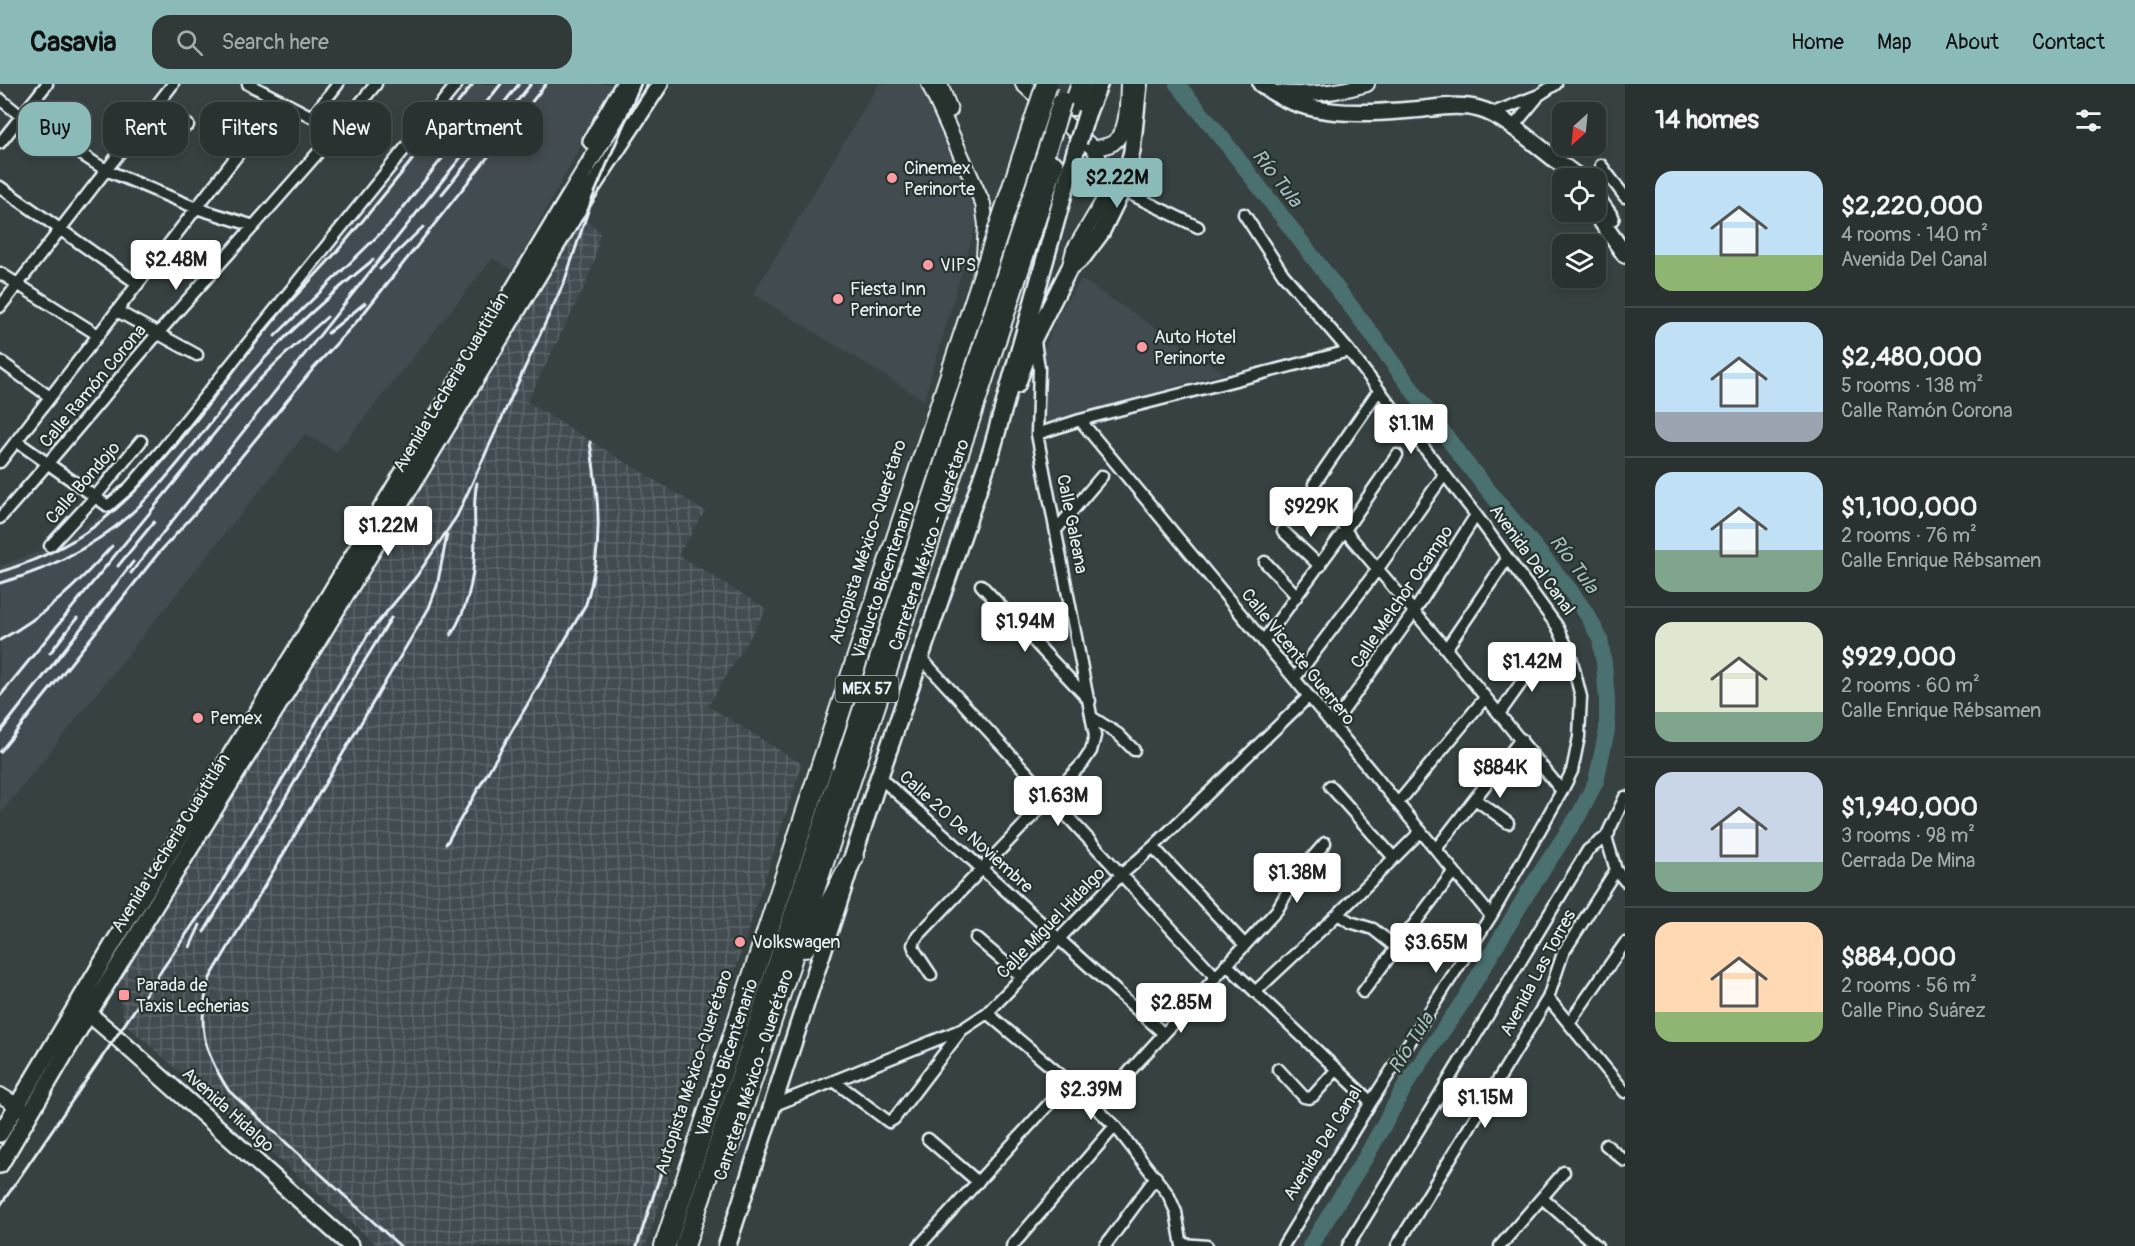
<!DOCTYPE html>
<meta charset="utf-8">
<style>
:root{--surface:#293131;--page:#313939;--text:#f1f3f6;--muted:#a5a9ab;--line:#454c4d;--accent:#8bbbb9}
body{margin:0;font-family:Pangolin,sans-serif;background:var(--page);color:var(--text);height:100vh;display:flex;flex-direction:column;font-size:22px;white-space:nowrap}
*{box-sizing:border-box;margin:0}
p{font-size:20px;color:var(--muted)}
.icon{flex:none;width:33px;height:33px;fill:none;stroke:currentColor;stroke-width:2;stroke-linecap:round;stroke-linejoin:round}
.map{position:relative;flex:1;overflow:hidden}
.details{display:flex;flex-direction:column;background:var(--surface);width:510px}
.details>*{flex:none}
.banner{position:absolute;left:18px;top:18px;width:570px;height:54px;display:flex;gap:12px}
.needle{width:39px;rotate:207deg}
.fabs{position:absolute;left:1552px;top:18px;display:grid;gap:12px}
.fabs a{display:grid;place-items:center;width:54px;height:54px;border-radius:12px;background:var(--surface);box-shadow:0 3px 9px #0003,0 0 0 2px var(--line);font-size:30px}
.price{position:absolute;translate:-50% -51px;padding:0 14px;border-radius:6px;background:#fff;color:#222;font-size:20px;line-height:39px;filter:drop-shadow(0 2px 3px #0008)}
.price::after{content:'';position:absolute;left:50%;top:36px;width:18px;height:14px;margin-left:-9px;background:inherit;clip-path:polygon(0 0,100% 0,50% 100%)}
.price.current{background:var(--accent);color:#111}
ul{padding:0;list-style:none}
li{display:flex;align-items:center;gap:18px;height:150px;padding:0 30px}
li+li{border-top:2px solid var(--line)}
li span{display:grid;place-items:center;flex:none;width:168px;height:120px;border-radius:18px;color:#555}
li>.icon{margin-inline-start:auto}
span .icon{width:72px;height:72px;fill:#fffc;stroke-width:1}
li b{font-size:26px}
h2{display:flex;justify-content:space-between;align-items:center;height:72px;padding:0 30px;font-size:26px}
.chip{padding:0 21px;border-radius:18px;background:var(--surface);box-shadow:0 3px 9px #0003,0 0 0 2px var(--line);font-size:21px;line-height:54px}
.chip.current{background:var(--accent);color:#111}
header{display:flex;align-items:center;gap:36px;box-sizing:border-box;height:84px;padding:0 30px;background:var(--accent);color:#111}
header strong{font-size:28px}
nav{display:flex;gap:33px;margin-inline-start:auto;font-size:21px}
.search{width:420px;height:54px;background:var(--page);display:flex;align-items:center;gap:15px;box-sizing:border-box;padding:0 21px;border-radius:18px;color:var(--muted);font-size:22px}
main{display:flex;flex:1;min-height:0}
.map>svg:first-child{display:block}
.built{fill:#434b4f}
.industrial{fill:url(#industrial-grid)}
.lines{fill:none;stroke-linecap:round;stroke-linejoin:round}
.river{stroke:#4b7070;stroke-width:16}
.minor-casing{stroke:#e8f1f8;stroke-width:15}
.tertiary-casing{stroke:#e8f1f8;stroke-width:18}
.secondary-casing{stroke:#e8f1f8;stroke-width:20}
.primary-casing{stroke:#e8f1f8;stroke-width:21}
.trunk-casing{stroke:#e8f1f8;stroke-width:22}
.motorway-casing{stroke:#e8f1f8;stroke-width:24}
.minor{stroke:#26332d;stroke-width:10}
.tertiary{stroke:#26332d;stroke-width:14}
.secondary{stroke:#26332d;stroke-width:15}
.primary{stroke:#26332d;stroke-width:16}
.trunk{stroke:#26332d;stroke-width:18}
.motorway{stroke:#26332d;stroke-width:20}
.rail{stroke:#e8f1f8;stroke-width:3}
.primary-bridge-casing{stroke:#e8f1f8;stroke-width:21;stroke-linecap:butt}
.trunk-bridge-casing{stroke:#e8f1f8;stroke-width:22;stroke-linecap:butt}
.motorway-bridge-casing{stroke:#e8f1f8;stroke-width:24;stroke-linecap:butt}
.primary-bridge{stroke:#26332d;stroke-width:16}
.trunk-bridge{stroke:#26332d;stroke-width:18}
.motorway-bridge{stroke:#26332d;stroke-width:20}
.poi-dot{fill:#ff9aa2;stroke:#26332d;stroke-width:2}
.labels{text-anchor:middle;dominant-baseline:central;stroke-width:4.5;stroke-linejoin:round;paint-order:stroke}
.shield{fill:#26332d;stroke:#aeb8bb;stroke-width:1.5}
.shield-label{font-size:16px;font-weight:bold;fill:#e8f1f8}
.poi-label{font-size:18px;fill:#e8f1f8;stroke:#26332d;text-anchor:start}
.street-label{font-size:18px;fill:#e8f1f8;stroke:#26332d}
.water-label{font-size:20px;font-style:italic;fill:#a9bdc2;stroke:#26332d}
</style>
<header>
<strong>Casavia</strong>
<div class="search"><svg class="icon" aria-label="search" viewBox="0 0 24 24"><circle cx="10" cy="10" r="6"/><path d="M15 15l6 6"/></svg>Search here</div>
<nav><a>Home</a><a>Map</a><a>About</a><a>Contact</a></nav>
</header>
<main>
<div class="map">
<svg width="1625" height="1162" viewBox="0 0 1625 1162">
<defs>
<pattern id="industrial-grid" width="8" height="8" patternUnits="userSpaceOnUse" patternTransform="scale(1.5)"><rect width="8" height="8" fill="#434b4f"/><path d="M0 4h8M4 0v8" fill="none" stroke="#5e6569"/></pattern>
</defs>
<rect width="100%" height="100%" fill="#374141"/>
<filter id="ink" filterUnits="userSpaceOnUse"><feTurbulence type="fractalNoise" baseFrequency=".0167" numOctaves="2"/><feDisplacementMap in="SourceGraphic" scale="12" xChannelSelector="R" yChannelSelector="G"/><feConvolveMatrix kernelMatrix="1 2 1 2 8 2 1 2 1" color-interpolation-filters="sRGB"/></filter>
<g filter="url(#ink)">
<path class="built" d="M 448,0 L 614,0 L 513,187 L 493,174 L 337,368 L 305,350 L 0,730 L 0,482 L 51,463 L 110,426 L 160,373 Z
M 879,0 L 926,0 L 979,124 L 978,133 L 924,316 L 753,210 Z
M 1081,195 L 1224,289 L 1043,340 L 1044,267 L 1056,234 Z"/>
<path class="industrial" d="M 588,138 L 600,147 L 595,175 L 585,202 L 527,318 L 705,427 L 678,471 L 767,525 L 708,622 L 802,680 L 646,1162 L 378,1162 L 124,939 L 117,896 L 578,140 Z"/>
<g class="lines">
<path class="river" d="M 1177,0 L 1222,54 L 1368,245 L 1462,374 L 1570,506 L 1588,532 L 1600,555 L 1604,579 L 1607,616 L 1607,646 L 1596,697 L 1580,729 L 1528,808 L 1464,916 L 1408,997 L 1367,1071 L 1310,1162"/>
<defs>
<path id="minor" d="M 248,0 L 312,33 L 340,44
M 0,15 L 21,32 L 106,86 L 196,124 L 254,142
M 155,24 L 188,41
M 1493,29 L 1539,11 L 1556,0
M 312,33 L 338,0
M 1513,43 L 1537,14
M 0,59 L 47,0
M 1601,81 L 1625,113
M 1117,101 L 1122,106 L 1198,143
M 0,103 L 138,200
M 1244,130 L 1283,190 L 1349,267 L 1476,431 L 1557,542 L 1570,569 L 1581,613 L 1579,653 L 1572,687 L 1562,707 L 1491,832 L 1371,1018 L 1283,1162
M 0,189 L 98,251
M 0,223 L 173,0
M 117,227 L 197,271
M 0,277 L 50,313
M 1379,306 L 1314,400 L 1314,406 L 1342,437 L 1345,446 L 1352,455 L 1446,565 L 1562,707
M 1080,336 L 1491,832
M 1037,350 L 1080,336 L 1349,267
M 16,357 L 108,422 L 130,403 L 161,367 L 457,0
M 0,378 L 280,16
M 0,434 C 55,373 106,309 160,247 C 232,165 307,85 376,0
M 1056,446 L 1102,392
M 1283,447 L 1320,482
M 50,462 L 95,413 L 141,357
M 1265,478 L 1297,512
M 981,501 L 1090,617
M 1264,556 L 1345,446 L 1397,371
M 1446,565 L 1507,475
M 921,574 L 1215,892
M 1295,594 L 1377,486 L 1444,391
M 1499,630 L 1541,571
M 1093,634 L 1118,650 L 1134,666
M 1333,641 L 1414,528 L 1476,431
M 879,693 C 975,777 1068,864 1163,949
M 1330,702 L 1394,774
M 1475,715 L 1508,739
M 1398,719 L 1485,614
M 1609,749 L 1606,753 L 1616,786 L 1625,797
M 1153,763 L 1244,860
M 1436,765 L 1521,655
M 1338,830 L 1350,838 L 1373,845 L 1397,864
M 976,854 L 1022,893
M 1226,880 L 1371,1018
M 931,891 L 915,867 L 913,861 L 916,854 L 1083,679 L 1091,667 L 1095,652 L 1037,350 L 1039,284 L 1035,257
M 1255,908 L 1338,830 L 1421,747
M 1363,908 L 1454,787
M 1548,914 L 1625,1008
M 987,929 L 1069,998 L 1115,1042 L 1168,1110 L 1176,1128 L 1182,1162
M 1569,939 L 1625,859
M 1278,985 L 1304,1013 L 1309,1014 L 1313,1012 L 1337,985
M 834,997 L 889,1038 L 894,1035 L 961,947
M 772,1022 L 963,945 L 987,929 L 1121,791 L 1153,763 L 1309,612
M 1097,1023 L 1277,826 L 1297,791 L 1325,759
M 928,1055 L 978,1098
M 1606,1061 L 1625,1077
M 1542,1114 L 1597,1162
M 1182,1160 L 1207,1162
M 919,1162 L 1069,998
M 1012,1162 L 1115,1042
M 1105,1162 L 1156,1093
M 1348,1162 L 1588,766 L 1606,753 L 1625,713
M 1397,1162 L 1548,914 L 1563,869 L 1616,786
M 1500,1162 L 1564,1088"/>
<path id="tertiary" d="M 929,0 L 983,120 L 986,141 L 984,172
M 940,0 L 950,26
M 1023,0 L 1094,65 L 1108,93 L 1108,105 L 1105,114 L 1074,166 L 1069,185
M 1277,9 C 1309,12 1336,9 1367,0
M 1094,65 C 1100,63 1108,62 1113,59 C 1129,48 1127,18 1128,0
M 0,1011 L 26,1027"/>
<path id="secondary" d="M 1261,0 C 1307,37 1369,29 1424,25 C 1442,23 1461,20 1479,25 C 1508,32 1552,76 1580,94
M 591,57 L 624,0
M 1596,113 L 1611,134
M 1595,128 L 1625,171
M 1017,301 L 1034,254 L 1069,185 L 1083,173 L 1101,149 L 1122,106 L 1132,67 L 1139,0
M 81,923 L 116,953 L 351,1162
M 0,1050 L 113,860 L 304,553 L 637,0
M 0,1081 L 89,929 L 316,560 L 585,114 L 660,0"/>
<path id="primary" d="M 1087,29 L 1099,0
M 727,1162 L 879,693 L 992,365 L 1078,58"/>
<g id="trunk">
<path d="M 1073,22 L 1081,0"/>
<path d="M 805,864 L 854,773"/>
<path id="s1" d="M 731,1061 L 1054,81"/>
<path d="M 685,1162 L 980,260 L 1052,49"/>
</g>
<g id="motorway">
<path id="s2" d="M 665,1162 L 822,681"/>
</g>
</defs>
<use href="#minor" class="minor-casing"/>
<use href="#tertiary" class="tertiary-casing"/>
<use href="#secondary" class="secondary-casing"/>
<use href="#primary" class="primary-casing"/>
<use href="#trunk" class="trunk-casing"/>
<use href="#motorway" class="motorway-casing"/>
<use href="#minor" class="minor"/>
<use href="#tertiary" class="tertiary"/>
<use href="#secondary" class="secondary"/>
<use href="#primary" class="primary"/>
<use href="#trunk" class="trunk"/>
<use href="#motorway" class="motorway"/>
<path class="rail" d="M 442,110 L 531,0
M 380,185 L 423,143
M 328,249 L 365,219
M 275,252 L 391,139 L 501,0
M 118,482 L 154,438
M 0,488 C 29,479 57,467 82,451 C 157,402 212,311 269,242 C 291,215 316,192 339,165 C 385,111 429,55 473,0
M 131,489 L 519,0
M 0,499 C 56,484 112,453 151,410 C 192,367 224,317 265,274 C 298,239 336,206 373,176
M 451,551 C 471,519 475,487 475,449 C 475,432 473,416 477,399
M 0,556 C 45,532 79,499 112,462
M 50,569 L 77,534
M 0,612 L 254,301 L 279,276 L 327,233
M 0,648 L 133,478
M 0,668 L 157,471 L 198,426 L 312,286 L 359,235 L 546,0
M 446,760 L 586,520 C 604,462 599,416 590,358
M 204,848 L 282,720 L 348,604 L 391,534
M 190,863 L 200,841
M 0,1122 L 194,839 L 211,816 L 369,549 L 416,493 L 457,432 L 565,196 L 591,118 L 641,0
M 400,1162 L 229,1007 C 203,967 196,940 210,894 L 429,524 L 437,502 L 447,451
M 637,1162 L 676,1043"/>
<defs>
<path id="primary-bridge" d="M 1078,58 L 1087,29"/>
<path id="trunk-bridge" d="M 1052,49 L 1062,17"/>
<g id="motorway-bridge">
<path id="s3" d="M 822,681 L 1047,0"/>
</g>
</defs>
<use href="#primary-bridge" class="primary-bridge-casing"/>
<use href="#trunk-bridge" class="trunk-bridge-casing"/>
<use href="#motorway-bridge" class="motorway-bridge-casing"/>
<use href="#primary-bridge" class="primary-bridge"/>
<use href="#trunk-bridge" class="trunk-bridge"/>
<use href="#motorway-bridge" class="motorway-bridge"/>
</g>
</g>
<g class="poi-dot">
<circle cx="892" cy="94" r="6"/>
<circle cx="928" cy="181" r="6"/>
<circle cx="838" cy="215" r="6"/>
<circle cx="1142" cy="263" r="6"/>
<circle cx="198" cy="634" r="6"/>
<circle cx="740" cy="858" r="6"/>
<rect x="118" y="905" width="12" height="12" rx="3"/>
</g>
<g class="labels">
<rect class="shield" x="835.5" y="592" width="63" height="26" rx="4.5"/>
<g class="shield-label">
<text x="867" y="605">MEX 57</text>
</g>
<g class="poi-label">
<text x="904" y="84">Cinemex<tspan x="904" dy="21">Perinorte</tspan></text>
<text x="940" y="181">VIPS</text>
<text x="850" y="205">Fiesta Inn<tspan x="850" dy="21">Perinorte</tspan></text>
<text x="1154" y="253">Auto Hotel<tspan x="1154" dy="21">Perinorte</tspan></text>
<text x="210" y="634">Pemex</text>
<text x="752" y="858">Volkswagen</text>
<text x="136" y="901">Parada de<tspan x="136" dy="21">Taxis Lecherias</tspan></text>
</g>
<g class="street-label">
<text transform="translate(451 298) rotate(-59)">Avenida Lecheria Cuautitlán</text>
<text transform="translate(93 302) rotate(-50)">Calle Ramón Corona</text>
<text transform="translate(83 399) rotate(-49)">Calle Bondojo</text>
<text transform="translate(1072 440) rotate(79)">Calle Galeana</text>
<text transform="translate(868 458) rotate(-72)">Autopista México-Querétaro</text>
<text stroke="none"><textPath href="#s1" startOffset="632">Carretera México - Querétaro</textPath></text>
<text transform="translate(1532 476) rotate(54)">Avenida Del Canal</text>
<text stroke="none"><textPath href="#s3" startOffset="195">Viaducto Bicentenario</textPath></text>
<text transform="translate(1402 513) rotate(-56)">Calle Melchor Ocampo</text>
<text transform="translate(1298 573) rotate(51)">Calle Vicente Guerrero</text>
<text transform="translate(966 748) rotate(42)">Calle 20 De Noviembre</text>
<text transform="translate(171 759) rotate(-58)">Avenida Lecheria Cuautitlán</text>
<text transform="translate(1051 839) rotate(-46)">Calle Miguel Hidalgo</text>
<text transform="translate(1538 889) rotate(-62)">Avenida Las Torres</text>
<text stroke="none"><textPath href="#s2" startOffset="198">Viaducto Bicentenario</textPath></text>
<text transform="translate(694 988) rotate(-72)">Autopista México-Querétaro</text>
<text transform="translate(754 991) rotate(-72)">Carretera México - Querétaro</text>
<text transform="translate(228 1026) rotate(42)">Avenida Hidalgo</text>
<text transform="translate(1323 1059) rotate(-58)">Avenida Del Canal</text>
</g>
<g class="water-label">
<text transform="translate(1277 94) rotate(52)">Río Tula</text>
<text transform="translate(1574 480) rotate(53)">Río Tula</text>
<text transform="translate(1411 959) rotate(-58)">Río Tula</text>
</g>
</g>
</svg>
<div class="fabs">
<a><svg class="needle" viewBox="-14 -14 28 28"><path d="M0-13l5 13h-10z" fill="#e53935"/><path d="M0 13l5-13h-10z" fill="#a5a9ab"/></svg></a>
<a><svg class="icon" aria-label="locate" viewBox="0 0 24 24"><circle cx="12" cy="12" r="6"/><path d="M12 2v4M12 18v4M2 12h4M18 12h4"/></svg></a>
<a><svg class="icon" aria-label="layers" viewBox="0 0 24 24"><path d="M12 4l9 5-9 5-9-5zM3 14l9 5 9-5"/></svg></a>
</div>
<b class="price current" style="left:1117px;top:125px">$2.22M</b>
<b class="price" style="left:176px;top:207px">$2.48M</b>
<b class="price" style="left:1411px;top:371px">$1.1M</b>
<b class="price" style="left:1311px;top:454px">$929K</b>
<b class="price" style="left:388px;top:473px">$1.22M</b>
<b class="price" style="left:1025px;top:569px">$1.94M</b>
<b class="price" style="left:1532px;top:609px">$1.42M</b>
<b class="price" style="left:1500px;top:715px">$884K</b>
<b class="price" style="left:1058px;top:743px">$1.63M</b>
<b class="price" style="left:1297px;top:820px">$1.38M</b>
<b class="price" style="left:1436px;top:890px">$3.65M</b>
<b class="price" style="left:1181px;top:950px">$2.85M</b>
<b class="price" style="left:1091px;top:1037px">$2.39M</b>
<b class="price" style="left:1485px;top:1045px">$1.15M</b>
<div class="banner">
<a class="chip current">Buy</a>
<a class="chip">Rent</a>
<a class="chip">Filters</a>
<a class="chip">New</a>
<a class="chip">Apartment</a>
</div>
</div>
<section class="details">
<h2>14 homes<svg class="icon" aria-label="filters" viewBox="0 0 24 24"><path d="M4 7h16M4 17h16"/><circle cx="9" cy="7" r="2"/><circle cx="15" cy="17" r="2"/></svg></h2>
<ul>
<li><span style="background:linear-gradient(#bfe0f5 70%,#8fb573 0)"><svg class="icon" aria-label="home" viewBox="0 0 24 24"><path d="M3 11l9-7 9 7M6 9v11h12V9"/></svg></span><div><b>$2,220,000</b><p>4 rooms · 140 m²</p><p>Avenida Del Canal</p></div></li>
<li><span style="background:linear-gradient(#bfe0f5 75%,#9aa5b1 0)"><svg class="icon" aria-label="home" viewBox="0 0 24 24"><path d="M3 11l9-7 9 7M6 9v11h12V9"/></svg></span><div><b>$2,480,000</b><p>5 rooms · 138 m²</p><p>Calle Ramón Corona</p></div></li>
<li><span style="background:linear-gradient(#bfe0f5 65%,#7fa58c 0)"><svg class="icon" aria-label="home" viewBox="0 0 24 24"><path d="M3 11l9-7 9 7M6 9v11h12V9"/></svg></span><div><b>$1,100,000</b><p>2 rooms · 76 m²</p><p>Calle Enrique Rébsamen</p></div></li>
<li><span style="background:linear-gradient(#dfe7d0 75%,#7fa58c 0)"><svg class="icon" aria-label="home" viewBox="0 0 24 24"><path d="M3 11l9-7 9 7M6 9v11h12V9"/></svg></span><div><b>$929,000</b><p>2 rooms · 60 m²</p><p>Calle Enrique Rébsamen</p></div></li>
<li><span style="background:linear-gradient(#c9d6e8 75%,#7fa58c 0)"><svg class="icon" aria-label="home" viewBox="0 0 24 24"><path d="M3 11l9-7 9 7M6 9v11h12V9"/></svg></span><div><b>$1,940,000</b><p>3 rooms · 98 m²</p><p>Cerrada De Mina</p></div></li>
<li><span style="background:linear-gradient(#ffd9b3 75%,#8fb573 0)"><svg class="icon" aria-label="home" viewBox="0 0 24 24"><path d="M3 11l9-7 9 7M6 9v11h12V9"/></svg></span><div><b>$884,000</b><p>2 rooms · 56 m²</p><p>Calle Pino Suárez</p></div></li>
</ul>
</section>
</main>
